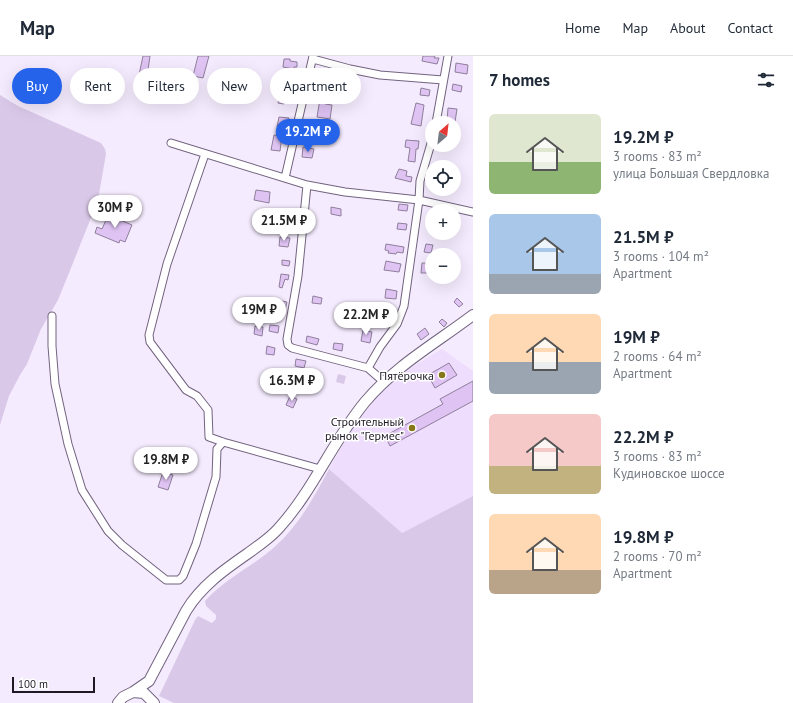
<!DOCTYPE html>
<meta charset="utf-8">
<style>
:root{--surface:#fff;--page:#f6f6f7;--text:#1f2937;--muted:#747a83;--line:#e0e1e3;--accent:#2563eb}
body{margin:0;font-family:"PT Sans",sans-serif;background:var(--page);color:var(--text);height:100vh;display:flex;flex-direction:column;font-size:15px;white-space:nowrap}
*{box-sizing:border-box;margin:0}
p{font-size:13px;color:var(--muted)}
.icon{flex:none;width:22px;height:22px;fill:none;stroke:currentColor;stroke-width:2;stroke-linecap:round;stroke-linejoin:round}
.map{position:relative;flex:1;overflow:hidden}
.panel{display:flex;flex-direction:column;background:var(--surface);width:320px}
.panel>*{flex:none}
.guide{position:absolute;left:12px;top:12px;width:380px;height:36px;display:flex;gap:8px}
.needle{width:26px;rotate:28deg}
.buttons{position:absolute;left:425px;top:60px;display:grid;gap:8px}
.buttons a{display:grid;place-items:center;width:36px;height:36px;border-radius:50%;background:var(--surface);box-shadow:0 4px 16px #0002;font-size:20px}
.scale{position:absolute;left:12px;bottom:10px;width:83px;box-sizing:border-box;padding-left:4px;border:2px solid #1f1924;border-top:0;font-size:11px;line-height:14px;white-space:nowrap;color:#1f1924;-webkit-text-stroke:3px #fff;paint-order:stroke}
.price{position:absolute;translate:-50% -34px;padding:0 9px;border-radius:14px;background:#fff;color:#222;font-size:13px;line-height:26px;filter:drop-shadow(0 1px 2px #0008)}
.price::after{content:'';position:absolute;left:50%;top:24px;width:12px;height:9px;margin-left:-6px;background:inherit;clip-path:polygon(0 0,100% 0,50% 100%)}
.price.selected{background:var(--accent);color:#fff}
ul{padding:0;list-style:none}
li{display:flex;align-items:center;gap:12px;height:100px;padding:0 16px}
li span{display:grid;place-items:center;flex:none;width:112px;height:80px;border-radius:6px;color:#555}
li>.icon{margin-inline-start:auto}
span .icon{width:48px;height:48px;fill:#fffc;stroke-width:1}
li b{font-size:17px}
h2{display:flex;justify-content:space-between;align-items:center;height:48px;padding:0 16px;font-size:17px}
.pill{padding:0 14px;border-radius:18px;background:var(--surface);box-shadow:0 4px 16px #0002;font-size:14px;line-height:36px}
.pill.selected{background:var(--accent);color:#fff}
header{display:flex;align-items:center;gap:24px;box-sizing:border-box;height:56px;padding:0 20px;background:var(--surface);border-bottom:1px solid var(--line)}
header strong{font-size:19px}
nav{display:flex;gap:22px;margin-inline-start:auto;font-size:14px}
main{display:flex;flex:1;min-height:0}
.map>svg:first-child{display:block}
.built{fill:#eeddfc}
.green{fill:#dac8e8}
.building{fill:#dec3f3;stroke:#8f7f9c}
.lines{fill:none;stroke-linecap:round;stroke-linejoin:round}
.minor-casing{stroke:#72637f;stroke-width:9}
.secondary-casing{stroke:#72637f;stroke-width:12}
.minor{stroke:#fff;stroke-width:7}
.secondary{stroke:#fff;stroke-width:10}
.poi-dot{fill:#86771b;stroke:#fff;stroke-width:1.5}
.labels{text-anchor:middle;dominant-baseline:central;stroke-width:3;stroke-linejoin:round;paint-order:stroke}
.poi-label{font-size:12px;fill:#1f1924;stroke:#fff;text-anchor:end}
</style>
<header>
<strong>Map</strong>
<nav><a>Home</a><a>Map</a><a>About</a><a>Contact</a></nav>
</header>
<main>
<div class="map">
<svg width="473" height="647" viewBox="0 0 473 647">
<rect width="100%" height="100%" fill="#f5ebfe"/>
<path class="built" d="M 442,293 L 473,315 L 473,440 L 402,477 L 329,413 L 351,374 L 392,323 Z"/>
<path class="green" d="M 0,39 L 18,50 L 101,87 L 105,93 L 106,98 L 98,144 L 73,207 L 58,244 L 41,273 L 27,308 L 20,319 L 9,340 L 0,369 Z
M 338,318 L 346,320 L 344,328 L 336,326 Z
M 329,413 L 402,477 L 473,440 L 473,647 L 174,647 L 159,640 L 195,564 L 198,560 L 212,567 L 216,563 L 216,559 L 206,550 L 205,545 C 222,526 245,514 266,498 C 295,476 312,445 329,413 Z"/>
<path class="building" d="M 143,0 L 150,0 L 147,21 L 139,19 Z
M 198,0 L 209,0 L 203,22 L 193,20 Z
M 423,0 L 435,0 L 434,2 L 439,2 L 437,8 L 422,5 Z
M 284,3 L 290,3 L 290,5 L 297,6 L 297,11 L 294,11 L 294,13 L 283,11 Z
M 456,7 L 468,9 L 467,18 L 455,16 Z
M 327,17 L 337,19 L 336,24 L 327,23 Z
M 273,22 L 294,25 L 292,36 L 286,35 L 284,48 L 278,47 L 281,34 L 278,34 L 278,30 L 275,30 L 276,28 L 272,27 Z
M 453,28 L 462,30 L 461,36 L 452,34 Z
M 421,32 L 430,34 L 429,40 L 420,39 Z
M 317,36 L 327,39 L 325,48 L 332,49 L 330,63 L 317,61 L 320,43 L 315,42 Z
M 416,47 L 424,49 L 421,70 L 411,68 Z
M 448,52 L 457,53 L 455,66 L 447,65 Z
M 279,61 L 289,62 L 288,71 L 282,69 L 281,72 L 277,71 Z
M 313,68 L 319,70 L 316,81 L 310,80 L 311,77 L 308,76 L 309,70 L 313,71 Z
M 274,79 L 282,80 L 280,95 L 271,94 Z
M 406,84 L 419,85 L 418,93 L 416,93 L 415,106 L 408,105 L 410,92 L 405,91 Z
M 303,91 L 314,93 L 312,102 L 302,101 Z
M 399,113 L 407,115 L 406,120 L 412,121 L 411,126 L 395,122 Z
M 256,134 L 270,136 L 269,147 L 254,144 Z
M 399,148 L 408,149 L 407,155 L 398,154 Z
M 331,151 L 341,153 L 341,160 L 331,158 Z
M 110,155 L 115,157 L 113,161 L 132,169 L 125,186 L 120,184 L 119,187 L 95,177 L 97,171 L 102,173 Z
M 284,158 L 294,160 L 293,166 L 283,164 Z
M 398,167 L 407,168 L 406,174 L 397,173 Z
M 272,169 L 281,170 L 280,176 L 271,175 Z
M 280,181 L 290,182 L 288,191 L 279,190 Z
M 386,188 L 404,191 L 403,197 L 397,196 L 396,198 L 388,197 L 389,195 L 385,194 Z
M 426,188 L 433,189 L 431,197 L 424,196 Z
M 282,204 L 290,205 L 289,210 L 282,209 Z
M 386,205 L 401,208 L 399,216 L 384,214 Z
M 422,207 L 429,207 L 429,217 L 421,217 Z
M 281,218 L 289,219 L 288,224 L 285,223 L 282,232 L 279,231 Z
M 386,233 L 397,235 L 396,243 L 385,242 Z
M 313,240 L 322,242 L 321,248 L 312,247 Z
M 457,242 L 463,248 L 459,251 L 454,246 Z
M 276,244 L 287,246 L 284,258 L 272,256 Z
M 257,250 L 265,252 L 264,260 L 255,258 Z
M 377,253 L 385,255 L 383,261 L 375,259 Z
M 442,263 L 447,267 L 444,271 L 439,266 Z
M 270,269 L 279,270 L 278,277 L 269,275 Z
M 255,270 L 263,271 L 262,280 L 254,278 Z
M 425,272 L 429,278 L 421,284 L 417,278 Z
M 363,274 L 372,276 L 370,287 L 361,285 Z
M 307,280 L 319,283 L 317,289 L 306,286 Z
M 334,287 L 343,288 L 342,295 L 333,293 Z
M 267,290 L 275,292 L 274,299 L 266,298 Z
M 296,303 L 306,305 L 304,312 L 295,310 Z
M 449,307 L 457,319 L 435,332 L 428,319 Z
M 473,325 L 473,345 L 390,390 L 385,380 L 443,348 L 440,343 Z
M 290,340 L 297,343 L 293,352 L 286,349 Z
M 163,416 L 173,419 L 168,434 L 158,431 Z"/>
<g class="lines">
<defs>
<path id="minor" d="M 313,3 L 350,13 L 380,19 L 443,24
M 436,67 L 448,0
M 171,87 L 307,129 L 345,136 L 419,144 L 473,156
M 205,98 L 167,208 L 149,279 L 150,286 L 186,334 L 197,340 L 208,354 L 209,381 L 223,386 L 320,413
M 285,122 L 313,0
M 307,129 L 298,220 L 287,283 L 288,289 L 292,292 L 368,312 L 384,326
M 52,260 L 52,290 L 55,328 L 68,388 L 82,434 L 108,475 L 122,489 L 166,524 L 179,524 L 183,520 L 196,488 L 216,421 L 217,393 L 223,386
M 368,312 L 380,291 L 397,268 L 404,250 L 419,144 L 420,125 L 432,84"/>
<path id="secondary" d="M 133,636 L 144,637 L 154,647
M 118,647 L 123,641 L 133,636 L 149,625 L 186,555 C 201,530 224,514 247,498 C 258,490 269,483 278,473 C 313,435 332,386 365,346 C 395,310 436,287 473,259"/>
</defs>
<use href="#minor" class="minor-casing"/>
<use href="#secondary" class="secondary-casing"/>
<use href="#minor" class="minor"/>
<use href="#secondary" class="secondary"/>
</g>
<g class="poi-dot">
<circle cx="442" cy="319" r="4"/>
<circle cx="412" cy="372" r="4"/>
</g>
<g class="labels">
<g class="poi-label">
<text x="434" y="319">Пятёрочка</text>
<text x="404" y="365">Строительный<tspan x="404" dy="14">рынок "Гермес"</tspan></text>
</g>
</g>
</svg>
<div class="buttons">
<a><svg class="needle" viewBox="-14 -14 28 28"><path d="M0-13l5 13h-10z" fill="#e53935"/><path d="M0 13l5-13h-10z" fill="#747a83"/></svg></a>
<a><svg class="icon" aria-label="locate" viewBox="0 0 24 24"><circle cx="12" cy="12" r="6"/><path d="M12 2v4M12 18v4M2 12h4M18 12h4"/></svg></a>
<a>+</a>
<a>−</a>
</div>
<div class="scale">100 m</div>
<b class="price selected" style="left:308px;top:97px">19.2M ₽</b>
<b class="price" style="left:115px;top:173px">30M ₽</b>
<b class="price" style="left:284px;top:186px">21.5M ₽</b>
<b class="price" style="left:259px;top:275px">19M ₽</b>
<b class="price" style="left:366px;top:280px">22.2M ₽</b>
<b class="price" style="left:292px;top:346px">16.3M ₽</b>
<b class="price" style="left:166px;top:425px">19.8M ₽</b>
<div class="guide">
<a class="pill selected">Buy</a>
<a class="pill">Rent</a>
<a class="pill">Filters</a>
<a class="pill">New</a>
<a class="pill">Apartment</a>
</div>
</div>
<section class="panel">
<h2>7 homes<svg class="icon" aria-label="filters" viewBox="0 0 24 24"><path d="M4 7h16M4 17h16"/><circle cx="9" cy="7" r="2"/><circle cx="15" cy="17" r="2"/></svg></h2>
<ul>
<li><span style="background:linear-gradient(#dfe7d0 60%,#8fb573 0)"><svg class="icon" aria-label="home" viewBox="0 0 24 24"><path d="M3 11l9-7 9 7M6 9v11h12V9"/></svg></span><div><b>19.2M ₽</b><p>3 rooms · 83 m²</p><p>улица Большая Свердловка</p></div></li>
<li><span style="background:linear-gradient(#a9c7e8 75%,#9aa5b1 0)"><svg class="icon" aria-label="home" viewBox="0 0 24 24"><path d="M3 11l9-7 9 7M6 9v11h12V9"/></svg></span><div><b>21.5M ₽</b><p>3 rooms · 104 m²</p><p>Apartment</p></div></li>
<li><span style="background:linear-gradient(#ffd9b3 60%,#9aa5b1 0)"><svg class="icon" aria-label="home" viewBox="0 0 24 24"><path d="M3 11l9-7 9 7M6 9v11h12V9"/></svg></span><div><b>19M ₽</b><p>2 rooms · 64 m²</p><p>Apartment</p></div></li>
<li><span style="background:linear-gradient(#f6c9c9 65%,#c2b280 0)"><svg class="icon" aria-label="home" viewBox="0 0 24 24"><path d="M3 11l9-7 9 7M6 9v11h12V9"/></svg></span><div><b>22.2M ₽</b><p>3 rooms · 83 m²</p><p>Кудиновское шоссе</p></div></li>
<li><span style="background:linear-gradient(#ffd9b3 70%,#b9a48a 0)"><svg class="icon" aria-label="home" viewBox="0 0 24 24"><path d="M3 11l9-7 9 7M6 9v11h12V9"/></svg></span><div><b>19.8M ₽</b><p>2 rooms · 70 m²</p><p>Apartment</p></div></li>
</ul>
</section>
</main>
